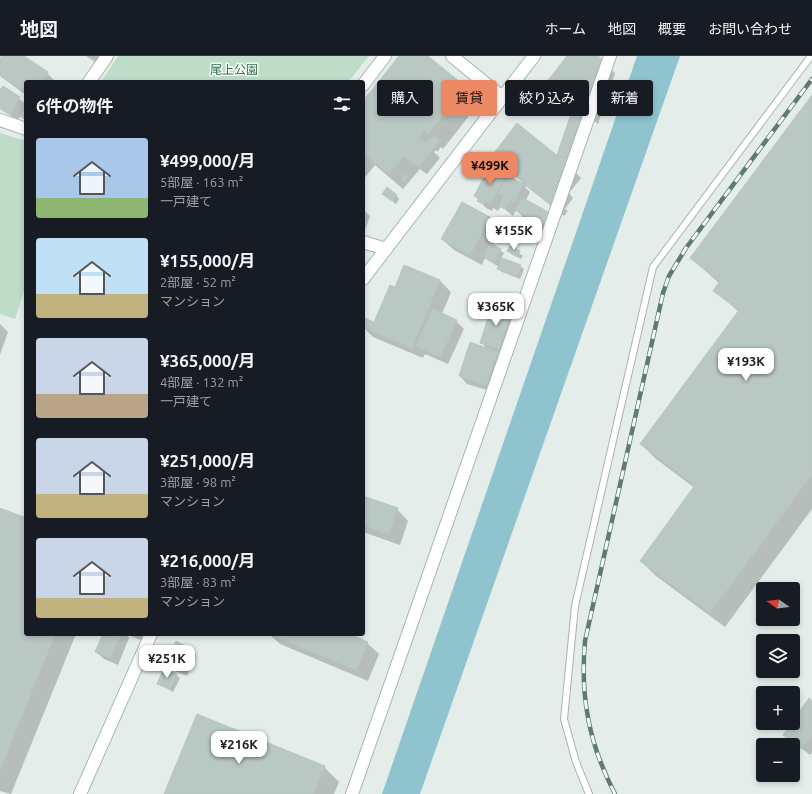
<!DOCTYPE html>
<html lang="ja">
<meta charset="utf-8">
<style>
:root{--surface:#171b24;--page:#20242c;--text:#f1f3f6;--muted:#9ea1a6;--line:#363941;--accent:#ec8964}
body{margin:0;font-family:Ubuntu,"Noto Sans JP",sans-serif;background:var(--page);color:var(--text);height:100vh;display:flex;flex-direction:column;font-size:15px;white-space:nowrap}
*{box-sizing:border-box;margin:0}
p{font-size:13px;color:var(--muted)}
.icon{flex:none;width:22px;height:22px;fill:none;stroke:currentColor;stroke-width:2;stroke-linecap:round;stroke-linejoin:round}
.map{position:relative;flex:1;overflow:hidden}
.drawer{position:absolute;left:24px;top:24px;width:341px;height:556px;display:flex;flex-direction:column;background:var(--surface);border-radius:4px;box-shadow:0 2px 6px #0003}
.drawer>*{flex:none}
.banner{position:absolute;left:377px;top:24px;width:375px;height:36px;display:flex;gap:8px}
.needle{width:26px;rotate:284deg}
.tools{position:absolute;left:756px;top:526px;display:grid;gap:8px}
.tools a{display:grid;place-items:center;width:44px;height:44px;border-radius:4px;background:var(--surface);box-shadow:0 2px 6px #0003;font-size:20px}
.price{position:absolute;translate:-50% -34px;padding:0 9px;border-radius:8px;background:#fff;color:#222;font-size:13px;line-height:26px;filter:drop-shadow(0 1px 2px #0008)}
.price::after{content:'';position:absolute;left:50%;top:24px;width:12px;height:9px;margin-left:-6px;background:inherit;clip-path:polygon(0 0,100% 0,50% 100%)}
.price.current{background:var(--accent);color:#111}
ul{padding:0;list-style:none}
li{display:flex;align-items:center;gap:12px;height:100px;padding:0 12px}
li span{display:grid;place-items:center;flex:none;width:112px;height:80px;border-radius:4px;color:#555}
li>.icon{margin-inline-start:auto}
span .icon{width:48px;height:48px;fill:#fffc;stroke-width:1}
li b{font-size:17px}
h2{display:flex;justify-content:space-between;align-items:center;height:48px;padding:0 12px;font-size:17px}
.chip{padding:0 14px;border-radius:4px;background:var(--surface);box-shadow:0 2px 6px #0003;font-size:14px;line-height:36px}
.chip.current{background:var(--accent);color:#111}
header{display:flex;align-items:center;gap:24px;box-sizing:border-box;height:56px;padding:0 20px;background:var(--surface);border-bottom:1px solid var(--line)}
header strong{font-size:19px}
nav{display:flex;gap:22px;margin-inline-start:auto;font-size:14px}
.map>svg:first-child{display:block}
.green{fill:#beddc8}
.water{fill:#8fc4cf}
.shadow{fill:#0003}
.building{fill:#bac8c3;stroke:#b7c7c1}
.lines{fill:none;stroke-linecap:round;stroke-linejoin:round}
.lane-casing{stroke:#a7b5b1;stroke-width:8}
.street-casing{stroke:#a7b5b1;stroke-width:14}
.secondary-casing{stroke:#a3b8b2;stroke-width:14}
.lane{stroke:#fff;stroke-width:6}
.street{stroke:#fff;stroke-width:12}
.secondary{stroke:#fff;stroke-width:12}
.rail-casing{stroke:#5f7a73;stroke-width:4.5}
.rail{stroke:#f5faf7;stroke-width:3;stroke-dasharray:9;stroke-linecap:butt}
.labels{text-anchor:middle;dominant-baseline:central;stroke-width:3;stroke-linejoin:round;paint-order:stroke}
.park-label{font-size:12px;fill:#30744c;stroke:#f5faf7}
</style>
<header>
<strong>地図</strong>
<nav><a>ホーム</a><a>地図</a><a>概要</a><a>お問い合わせ</a></nav>
</header>
<div class="map">
<svg width="812" height="738" viewBox="0 0 812 738">
<rect width="100%" height="100%" fill="#e4edea"/>
<path class="green" d="M 118,0 L 369,0 L 348,26 L 101,26 Z
M 0,77 L 26,85 L 26,229 L 15,263 L 0,258 Z"/>
<path class="water" d="M 637,0 L 680,0 L 420,738 L 382,738 Z"/>
<path class="shadow" d="M 2,0 L 22,0 L 47,17 L 56,26 L 26,26 L 26,39 L 0,20 L 0,3 Z
M 86,0 L 112,0 L 104,12 Z
M 400,0 L 427,0 L 465,31 L 480,46 L 443,93 L 441,91 L 437,96 L 436,94 L 434,96 L 440,102 L 427,118 L 420,113 L 403,133 L 375,109 L 363,124 L 363,47 Z
M 568,0 L 596,0 L 615,17 L 598,68 L 594,65 L 577,114 L 569,110 L 581,122 L 569,137 L 573,142 L 565,153 L 568,155 L 564,160 L 526,130 L 525,131 L 530,136 L 526,144 L 549,158 L 550,177 L 524,162 L 516,154 L 513,160 L 501,150 L 498,155 L 493,152 L 492,155 L 486,152 L 475,140 L 491,111 L 508,121 L 523,127 L 492,100 L 565,105 L 558,98 L 575,51 L 569,47 L 562,55 L 541,36 Z
M 3,31 L 26,48 L 26,65 L 21,60 L 17,64 L 0,53 L 0,32 L 2,33 Z
M 812,40 L 812,453 L 725,571 L 656,520 L 641,505 L 695,432 L 656,403 L 641,388 L 739,256 L 715,235 L 720,228 L 691,202 Z
M 396,139 L 399,143 L 396,148 L 387,141 Z
M 462,147 L 490,162 L 501,174 L 492,190 L 504,197 L 501,203 L 520,210 L 524,213 L 520,223 L 502,216 L 498,213 L 499,211 L 485,202 L 482,209 L 454,194 L 442,183 Z
M 363,153 L 370,160 L 364,177 L 363,177 Z
M 510,191 L 523,200 L 521,203 L 508,195 Z
M 405,210 L 440,225 L 451,236 L 442,258 L 456,265 L 464,273 L 448,308 L 425,298 L 423,302 L 373,281 L 363,271 L 364,263 L 375,268 L 395,232 Z
M 510,256 L 518,263 L 506,300 L 497,297 L 504,304 L 493,336 L 467,328 L 460,320 L 488,294 L 481,286 Z
M 0,268 L 8,276 L 0,299 Z
M 363,441 L 397,453 L 408,465 L 400,489 L 363,476 Z
M 0,453 L 26,464 L 26,578 L 76,578 L 11,738 L 0,735 Z
M 104,578 L 146,578 L 143,585 L 126,578 L 129,582 L 118,609 L 104,603 L 96,596 Z
M 269,578 L 346,578 L 367,587 L 379,598 L 368,625 L 280,588 Z
M 176,587 L 189,593 L 196,600 L 187,620 L 175,615 L 167,607 Z
M 176,619 L 180,622 L 173,636 L 159,628 Z
M 812,646 L 812,696 L 810,699 L 784,679 Z
M 793,656 L 796,659 L 793,663 Z
M 324,711 L 339,726 L 334,738 L 165,738 Z"/>
<path class="building" d="M 1,0 L 24,0 L 48,16 L 41,26 L 26,26 L 26,36 L 0,19 Z
M 399,0 L 428,0 L 466,31 L 428,78 L 424,75 L 389,118 L 363,97 L 363,45 Z
M 567,0 L 598,0 L 604,5 L 586,58 L 557,36 L 550,44 L 539,36 Z
M 3,30 L 20,41 L 10,58 L 0,52 L 0,35 Z
M 812,39 L 812,418 L 710,557 L 640,505 L 695,429 L 640,388 L 739,254 L 713,235 L 720,225 L 690,202 Z
M 574,49 L 586,59 L 570,108 L 557,99 Z
M 26,51 L 26,64 L 20,60 Z
M 517,67 L 570,110 L 557,126 L 563,130 L 554,141 L 557,143 L 552,149 L 491,101 Z
M 433,79 L 440,85 L 433,93 L 426,87 Z
M 419,82 L 433,93 L 419,111 L 404,100 Z
M 490,110 L 506,119 L 490,148 L 485,145 L 484,148 L 477,145 L 479,142 L 474,140 Z
M 405,118 L 408,121 L 404,126 L 401,123 Z
M 508,119 L 523,128 L 514,146 L 510,144 L 505,153 L 499,150 L 504,140 L 498,137 Z
M 387,131 L 397,139 L 392,145 L 382,138 Z
M 523,142 L 550,157 L 542,170 L 515,154 Z
M 462,146 L 490,161 L 470,199 L 441,183 Z
M 490,187 L 501,193 L 494,207 L 483,201 Z
M 510,190 L 520,195 L 517,201 L 507,195 Z
M 502,202 L 521,209 L 517,220 L 497,213 Z
M 404,209 L 440,224 L 412,292 L 363,271 L 364,262 L 374,266 L 390,229 L 395,231 Z
M 492,249 L 511,255 L 499,293 L 480,287 Z
M 433,253 L 457,264 L 440,301 L 416,290 Z
M 470,286 L 497,296 L 486,329 L 459,320 Z
M 363,440 L 398,452 L 388,478 L 363,469 Z
M 0,452 L 26,462 L 26,578 L 55,578 L 0,714 Z
M 103,578 L 121,578 L 110,602 L 95,596 Z
M 269,578 L 349,578 L 368,586 L 356,614 Z
M 176,585 L 189,592 L 180,613 L 166,607 Z
M 164,612 L 177,618 L 170,633 L 157,628 Z
M 809,642 L 812,645 L 812,678 L 802,693 L 783,679 Z
M 197,658 L 325,710 L 313,738 L 164,738 Z"/>
<g class="lines">
<defs>
<path id="lane" d="M 589,738 L 576,706 L 564,663 L 575,550 L 653,211 L 811,0"/>
<path id="street" d="M 452,0 L 502,41
M 89,26 L 107,0
M 363,29 L 385,0
M 0,64 L 26,73
M 363,186 L 386,193
M 352,738 L 610,0"/>
<path id="secondary" d="M 363,223 L 534,0
M 80,738 L 151,578"/>
</defs>
<use href="#lane" class="lane-casing"/>
<use href="#street" class="street-casing"/>
<use href="#secondary" class="secondary-casing"/>
<use href="#lane" class="lane"/>
<use href="#street" class="street"/>
<use href="#secondary" class="secondary"/>
<defs>
<path id="rail" d="M 615,738 C 589,688 580,641 585,585 L 663,237 L 669,220 L 686,192 L 812,23"/>
</defs>
<use href="#rail" class="rail-casing"/>
<use href="#rail" class="rail"/>
</g>
<g class="labels">
<g class="park-label">
<text x="234" y="13">尾上公園</text>
</g>
</g>
</svg>
<div class="tools">
<a><svg class="needle" viewBox="-14 -14 28 28"><path d="M0-13l5 13h-10z" fill="#e53935"/><path d="M0 13l5-13h-10z" fill="#9ea1a6"/></svg></a>
<a><svg class="icon" aria-label="layers" viewBox="0 0 24 24"><path d="M12 4l9 5-9 5-9-5zM3 14l9 5 9-5"/></svg></a>
<a>+</a>
<a>−</a>
</div>
<b class="price current" style="left:490px;top:130px">¥499K</b>
<b class="price" style="left:514px;top:195px">¥155K</b>
<b class="price" style="left:496px;top:271px">¥365K</b>
<b class="price" style="left:746px;top:326px">¥193K</b>
<b class="price" style="left:167px;top:623px">¥251K</b>
<b class="price" style="left:239px;top:709px">¥216K</b>
<div class="banner">
<a class="chip">購入</a>
<a class="chip current">賃貸</a>
<a class="chip">絞り込み</a>
<a class="chip">新着</a>
</div>
<section class="drawer">
<h2>6件の物件<svg class="icon" aria-label="filters" viewBox="0 0 24 24"><path d="M4 7h16M4 17h16"/><circle cx="9" cy="7" r="2"/><circle cx="15" cy="17" r="2"/></svg></h2>
<ul>
<li><span style="background:linear-gradient(#a9c7e8 75%,#8fb573 0)"><svg class="icon" aria-label="home" viewBox="0 0 24 24"><path d="M3 11l9-7 9 7M6 9v11h12V9"/></svg></span><div><b>¥499,000/月</b><p>5部屋 · 163 m²</p><p>一戸建て</p></div></li>
<li><span style="background:linear-gradient(#bfe0f5 70%,#c2b280 0)"><svg class="icon" aria-label="home" viewBox="0 0 24 24"><path d="M3 11l9-7 9 7M6 9v11h12V9"/></svg></span><div><b>¥155,000/月</b><p>2部屋 · 52 m²</p><p>マンション</p></div></li>
<li><span style="background:linear-gradient(#c9d6e8 70%,#b9a48a 0)"><svg class="icon" aria-label="home" viewBox="0 0 24 24"><path d="M3 11l9-7 9 7M6 9v11h12V9"/></svg></span><div><b>¥365,000/月</b><p>4部屋 · 132 m²</p><p>一戸建て</p></div></li>
<li><span style="background:linear-gradient(#c9d6e8 70%,#c2b280 0)"><svg class="icon" aria-label="home" viewBox="0 0 24 24"><path d="M3 11l9-7 9 7M6 9v11h12V9"/></svg></span><div><b>¥251,000/月</b><p>3部屋 · 98 m²</p><p>マンション</p></div></li>
<li><span style="background:linear-gradient(#c9d6e8 75%,#c2b280 0)"><svg class="icon" aria-label="home" viewBox="0 0 24 24"><path d="M3 11l9-7 9 7M6 9v11h12V9"/></svg></span><div><b>¥216,000/月</b><p>3部屋 · 83 m²</p><p>マンション</p></div></li>
</ul>
</section>
</div>
